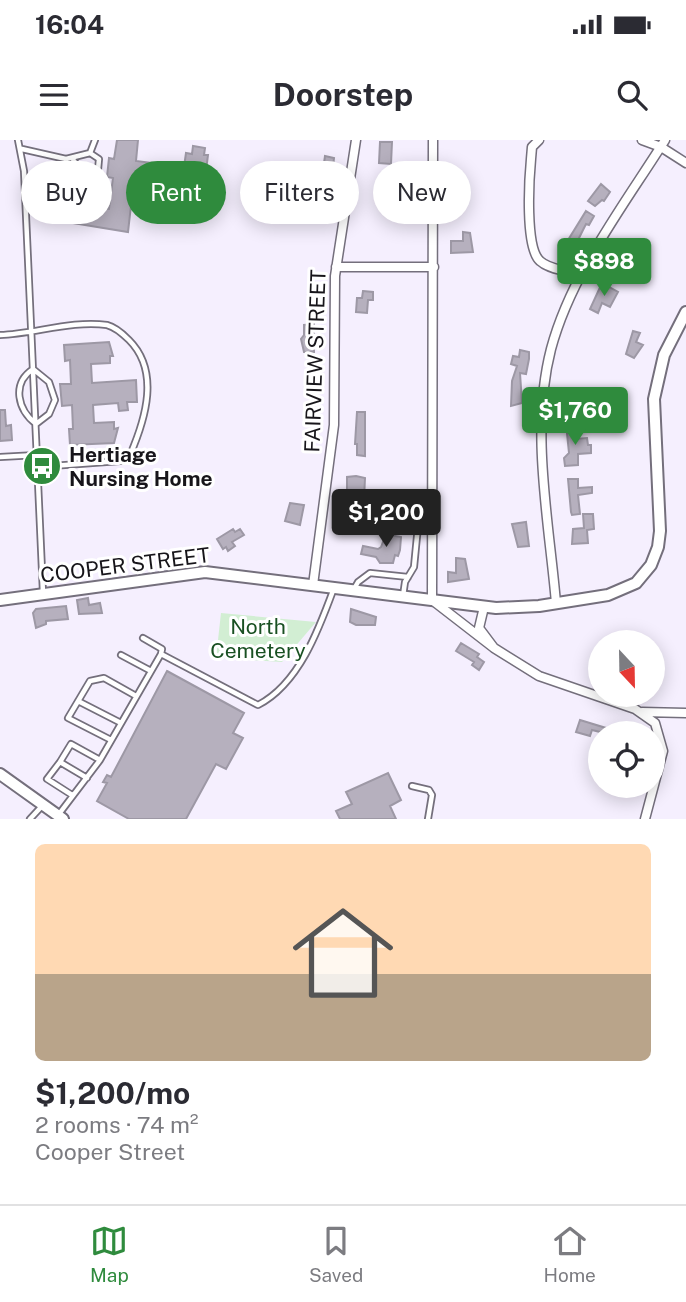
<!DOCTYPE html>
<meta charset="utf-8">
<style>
:root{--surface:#fff;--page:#f7f7f7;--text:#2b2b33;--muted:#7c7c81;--line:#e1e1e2;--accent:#2f8b3d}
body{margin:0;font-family:"Public Sans",sans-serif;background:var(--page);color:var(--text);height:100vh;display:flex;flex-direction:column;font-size:26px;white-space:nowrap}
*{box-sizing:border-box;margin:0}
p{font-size:23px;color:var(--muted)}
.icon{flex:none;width:38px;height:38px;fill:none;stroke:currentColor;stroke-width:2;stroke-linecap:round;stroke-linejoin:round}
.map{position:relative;height:679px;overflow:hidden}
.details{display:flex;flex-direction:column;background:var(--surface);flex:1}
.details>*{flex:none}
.hud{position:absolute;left:21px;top:21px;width:644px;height:63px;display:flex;gap:14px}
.needle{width:46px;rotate:158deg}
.controls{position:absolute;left:588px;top:490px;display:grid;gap:14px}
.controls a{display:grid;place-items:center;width:77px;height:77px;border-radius:50%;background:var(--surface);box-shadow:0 4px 18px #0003;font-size:35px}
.price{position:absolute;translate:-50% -60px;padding:0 16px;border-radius:7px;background:var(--accent);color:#fff;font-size:23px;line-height:46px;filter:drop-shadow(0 2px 4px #0008)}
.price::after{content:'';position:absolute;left:50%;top:42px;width:21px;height:16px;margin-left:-10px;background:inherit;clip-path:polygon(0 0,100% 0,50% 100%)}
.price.current{background:#222;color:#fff}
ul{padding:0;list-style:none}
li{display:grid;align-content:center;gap:14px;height:371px;padding:0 35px}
li span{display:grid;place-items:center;height:217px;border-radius:10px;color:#555}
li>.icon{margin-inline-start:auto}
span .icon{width:126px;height:126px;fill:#fffc;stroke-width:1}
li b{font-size:30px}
.chip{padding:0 24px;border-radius:32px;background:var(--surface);box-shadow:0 4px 18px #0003;font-size:24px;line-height:63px}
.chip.current{background:var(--accent);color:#fff}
.status{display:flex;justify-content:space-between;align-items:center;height:49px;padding:0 35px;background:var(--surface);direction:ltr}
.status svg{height:19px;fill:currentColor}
header{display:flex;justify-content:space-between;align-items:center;height:91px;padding:0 35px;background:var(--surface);font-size:32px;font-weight:700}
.tab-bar{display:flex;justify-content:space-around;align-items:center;height:98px;border-top:2px solid var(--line);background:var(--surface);font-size:19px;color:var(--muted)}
.tab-bar a{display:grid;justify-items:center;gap:4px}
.tab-bar .current{color:var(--accent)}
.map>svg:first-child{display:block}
.green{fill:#d2eed3}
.building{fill:#b6b0be;stroke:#9d98a5;stroke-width:2}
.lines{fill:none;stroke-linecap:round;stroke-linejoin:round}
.lane-casing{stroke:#746f7c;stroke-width:8}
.street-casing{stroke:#746f7c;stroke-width:11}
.secondary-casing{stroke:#746f7c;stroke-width:14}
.lane{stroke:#fff;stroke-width:4.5}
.street{stroke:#fff;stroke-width:8}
.secondary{stroke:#fff;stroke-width:10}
.labels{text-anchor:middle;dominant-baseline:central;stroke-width:6;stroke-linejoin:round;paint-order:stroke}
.street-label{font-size:21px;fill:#17151a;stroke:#fff}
.poi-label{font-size:21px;font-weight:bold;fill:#17151a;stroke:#fff;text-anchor:start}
.park-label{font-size:21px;fill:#195022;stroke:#fff}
</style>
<div class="status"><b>16:04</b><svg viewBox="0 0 49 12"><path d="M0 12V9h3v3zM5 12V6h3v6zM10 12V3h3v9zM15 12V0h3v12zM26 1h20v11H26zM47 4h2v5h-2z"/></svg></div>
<header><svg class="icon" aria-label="menu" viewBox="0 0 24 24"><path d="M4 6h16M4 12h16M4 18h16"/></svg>Doorstep<svg class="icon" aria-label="search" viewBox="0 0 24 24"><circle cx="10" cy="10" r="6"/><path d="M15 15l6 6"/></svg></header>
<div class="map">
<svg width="686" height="679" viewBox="0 0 686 679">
<rect width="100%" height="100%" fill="#f5effe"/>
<path class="green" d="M 221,473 L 316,482 L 282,522 L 216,518 Z"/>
<path class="building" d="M 117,0 L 138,0 L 136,21 L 184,27 L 186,13 L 192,14 L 193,6 L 205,8 L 204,15 L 208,15 L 202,62 L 199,61 L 198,69 L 186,67 L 187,60 L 181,59 L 182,45 L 134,39 L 128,92 L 54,80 L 56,63 L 109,69 L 113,38 L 107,37 L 109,18 L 114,19 Z
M 380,2 L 392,2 L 391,24 L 379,23 Z
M 325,16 L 334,18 L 331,45 L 320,43 L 321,40 L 315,39 L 316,29 L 323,30 Z
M 601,44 L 610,52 L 604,61 L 602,60 L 595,66 L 588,61 Z
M 586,71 L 594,76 L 589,85 L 586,84 L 573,110 L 565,105 Z
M 463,92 L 470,93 L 473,112 L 451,113 L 451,101 L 463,101 Z
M 629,105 L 639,111 L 625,133 L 616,128 L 624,109 L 626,111 Z
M 602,143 L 618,152 L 610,167 L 602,163 L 598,173 L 590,169 Z
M 363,151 L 373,152 L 373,160 L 368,160 L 367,173 L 356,172 L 357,158 L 362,158 Z
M 314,184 L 314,212 L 304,212 L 301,199 L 304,195 L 304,185 Z
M 633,191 L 640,193 L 636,202 L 643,205 L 634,218 L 626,214 Z
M 109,202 L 113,216 L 110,216 L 110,223 L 91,224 L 92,243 L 136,240 L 137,262 L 127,262 L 128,270 L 119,271 L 118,263 L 93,265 L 94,283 L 114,282 L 114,289 L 118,288 L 114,303 L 70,305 L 69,289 L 73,289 L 72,265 L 62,266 L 60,244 L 71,244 L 70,220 L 65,221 L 64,205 Z
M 520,210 L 529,212 L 529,219 L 526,234 L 520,233 L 522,263 L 511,266 L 512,241 L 517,226 L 511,224 L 513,216 L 519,217 Z
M 0,270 L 5,270 L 6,286 L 11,285 L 12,300 L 0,301 Z
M 357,272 L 365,272 L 365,316 L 357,315 L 357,304 L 355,304 Z
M 566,284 L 574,284 L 575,299 L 587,298 L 588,305 L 591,305 L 591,313 L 578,314 L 578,325 L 565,326 L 564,318 L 569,313 Z
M 356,336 L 365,338 L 364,360 L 347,356 L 347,337 Z
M 568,339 L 578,339 L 578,348 L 592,347 L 592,353 L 578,355 L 580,374 L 572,375 L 571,372 Z
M 290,363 L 304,365 L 300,385 L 285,381 Z
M 583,374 L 593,374 L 594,389 L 587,390 L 588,403 L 572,404 L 573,389 L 584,388 Z
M 526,382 L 529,406 L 518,407 L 512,384 Z
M 233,389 L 235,392 L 240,389 L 244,395 L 232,402 L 235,406 L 228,411 L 226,407 L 223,409 L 217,399 Z
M 388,389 L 396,391 L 395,396 L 401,397 L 400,410 L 398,416 L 395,415 L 393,423 L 380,423 L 376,417 L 361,414 L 363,406 L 378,409 L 381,407 Z
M 456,418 L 465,419 L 469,439 L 448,442 L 448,432 L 456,433 Z
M 88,458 L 89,465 L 100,463 L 102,473 L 79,474 L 77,460 Z
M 66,466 L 68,479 L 46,481 L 46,484 L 36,488 L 33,473 L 36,469 Z
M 351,469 L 376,477 L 375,485 L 356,485 L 350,482 Z
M 461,503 L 479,514 L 477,517 L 484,522 L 479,530 L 472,525 L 474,522 L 456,511 Z
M 167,531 L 244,573 L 233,593 L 243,598 L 226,629 L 216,624 L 186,679 L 129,679 L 97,661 L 107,643 L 103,642 L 107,635 L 111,637 Z
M 580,580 L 606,588 L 604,593 L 592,590 L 590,596 L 576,592 Z
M 388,633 L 401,660 L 390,666 L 396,679 L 340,679 L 336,671 L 352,664 L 346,652 Z"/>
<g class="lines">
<defs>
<path id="lane" d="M 18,0 L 24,31 L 43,453
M 22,9 L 66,19 L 90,13 L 99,19 L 98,30 L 85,36 L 72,18
M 90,13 L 95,0
M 84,62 L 87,36
M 0,195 C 34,194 72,180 107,185 C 115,187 123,194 129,200 C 160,231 146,278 130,315 L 120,321 L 38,327
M 33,229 L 49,242 L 55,260 L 49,274 L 36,284 C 18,270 11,244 33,229 Z
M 0,317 L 37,315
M 390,383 L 433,388
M 354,449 L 358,442 L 370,433 L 408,437
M 403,456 L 405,442 L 414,427 L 418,386
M 143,498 L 162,509 L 161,514
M 121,515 L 151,531
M 78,561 L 121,583
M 111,600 L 68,578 L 90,541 L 104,538 L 136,556
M 60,622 L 47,639 L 72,655
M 87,638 L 60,622 L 71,604 L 100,620
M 412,646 L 429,650 L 432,655 L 428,679
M 59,674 L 100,620 L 161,514 L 258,565 C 299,544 319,489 334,448
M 30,679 L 42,666"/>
<path id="street" d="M 433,0 L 432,460 L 494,508
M 539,0 L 532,7 L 531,19 C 529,40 525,108 540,121 C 551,131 569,129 581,138
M 642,0 L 661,7 L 686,23
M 336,127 L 434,127
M 313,445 L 334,285 L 335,136 L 356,0
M 556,463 C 549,381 530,290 551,209 C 571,134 624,65 665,0
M 484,467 L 479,488 L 494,508 L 539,536 L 635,569 L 655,583 L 663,611 L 645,679
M 642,572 L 686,573"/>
<path id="secondary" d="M 0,460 L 205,432 L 496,468 L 539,466 L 608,455 L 636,443 L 651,425 L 658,407 L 660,391 L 654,259 L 664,215 L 686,172
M 0,634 L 63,679"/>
</defs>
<use href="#lane" class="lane-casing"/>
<use href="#street" class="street-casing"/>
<use href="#secondary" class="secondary-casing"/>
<use href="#lane" class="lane"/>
<use href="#street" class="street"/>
<use href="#secondary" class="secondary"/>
</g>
<defs>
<symbol id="bus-disc" viewBox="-11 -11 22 22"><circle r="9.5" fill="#2f8b3d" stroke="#fff"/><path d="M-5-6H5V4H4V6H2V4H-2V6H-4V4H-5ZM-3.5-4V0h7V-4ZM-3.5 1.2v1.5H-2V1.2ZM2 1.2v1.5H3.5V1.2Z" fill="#fff"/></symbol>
</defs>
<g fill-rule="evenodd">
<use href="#bus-disc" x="20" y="304" width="44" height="44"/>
</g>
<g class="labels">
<g class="street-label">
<text transform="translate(315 221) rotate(-88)">FAIRVIEW STREET</text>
<text transform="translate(125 425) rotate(-7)">COOPER STREET</text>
</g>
<g class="poi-label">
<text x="69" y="314">Hertiage<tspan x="69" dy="24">Nursing Home</tspan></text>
</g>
<g class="park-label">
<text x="258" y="486">North<tspan x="258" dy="24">Cemetery</tspan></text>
</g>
</g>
</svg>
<div class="controls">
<a><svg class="needle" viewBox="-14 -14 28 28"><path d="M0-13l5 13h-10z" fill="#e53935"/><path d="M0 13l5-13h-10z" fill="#7c7c81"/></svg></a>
<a><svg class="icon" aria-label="locate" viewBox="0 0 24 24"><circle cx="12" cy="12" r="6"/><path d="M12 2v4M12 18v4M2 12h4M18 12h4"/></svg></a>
</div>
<b class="price" style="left:604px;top:158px">$898</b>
<b class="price" style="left:575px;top:307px">$1,760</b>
<b class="price current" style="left:386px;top:409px">$1,200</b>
<div class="hud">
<a class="chip">Buy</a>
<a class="chip current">Rent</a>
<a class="chip">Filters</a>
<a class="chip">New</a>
</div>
</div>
<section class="details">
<ul>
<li><span style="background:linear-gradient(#ffd9b3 60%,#b9a48a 0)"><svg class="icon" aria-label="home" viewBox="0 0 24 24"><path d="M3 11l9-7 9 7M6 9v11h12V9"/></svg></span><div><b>$1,200/mo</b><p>2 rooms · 74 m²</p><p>Cooper Street</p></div></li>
</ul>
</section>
<nav class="tab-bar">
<a class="current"><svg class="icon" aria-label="map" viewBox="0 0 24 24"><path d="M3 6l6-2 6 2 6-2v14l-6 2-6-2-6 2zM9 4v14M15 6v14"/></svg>Map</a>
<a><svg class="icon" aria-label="saved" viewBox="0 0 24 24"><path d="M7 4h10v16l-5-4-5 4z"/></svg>Saved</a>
<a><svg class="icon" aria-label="home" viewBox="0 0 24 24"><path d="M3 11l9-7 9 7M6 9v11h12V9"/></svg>Home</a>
</nav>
